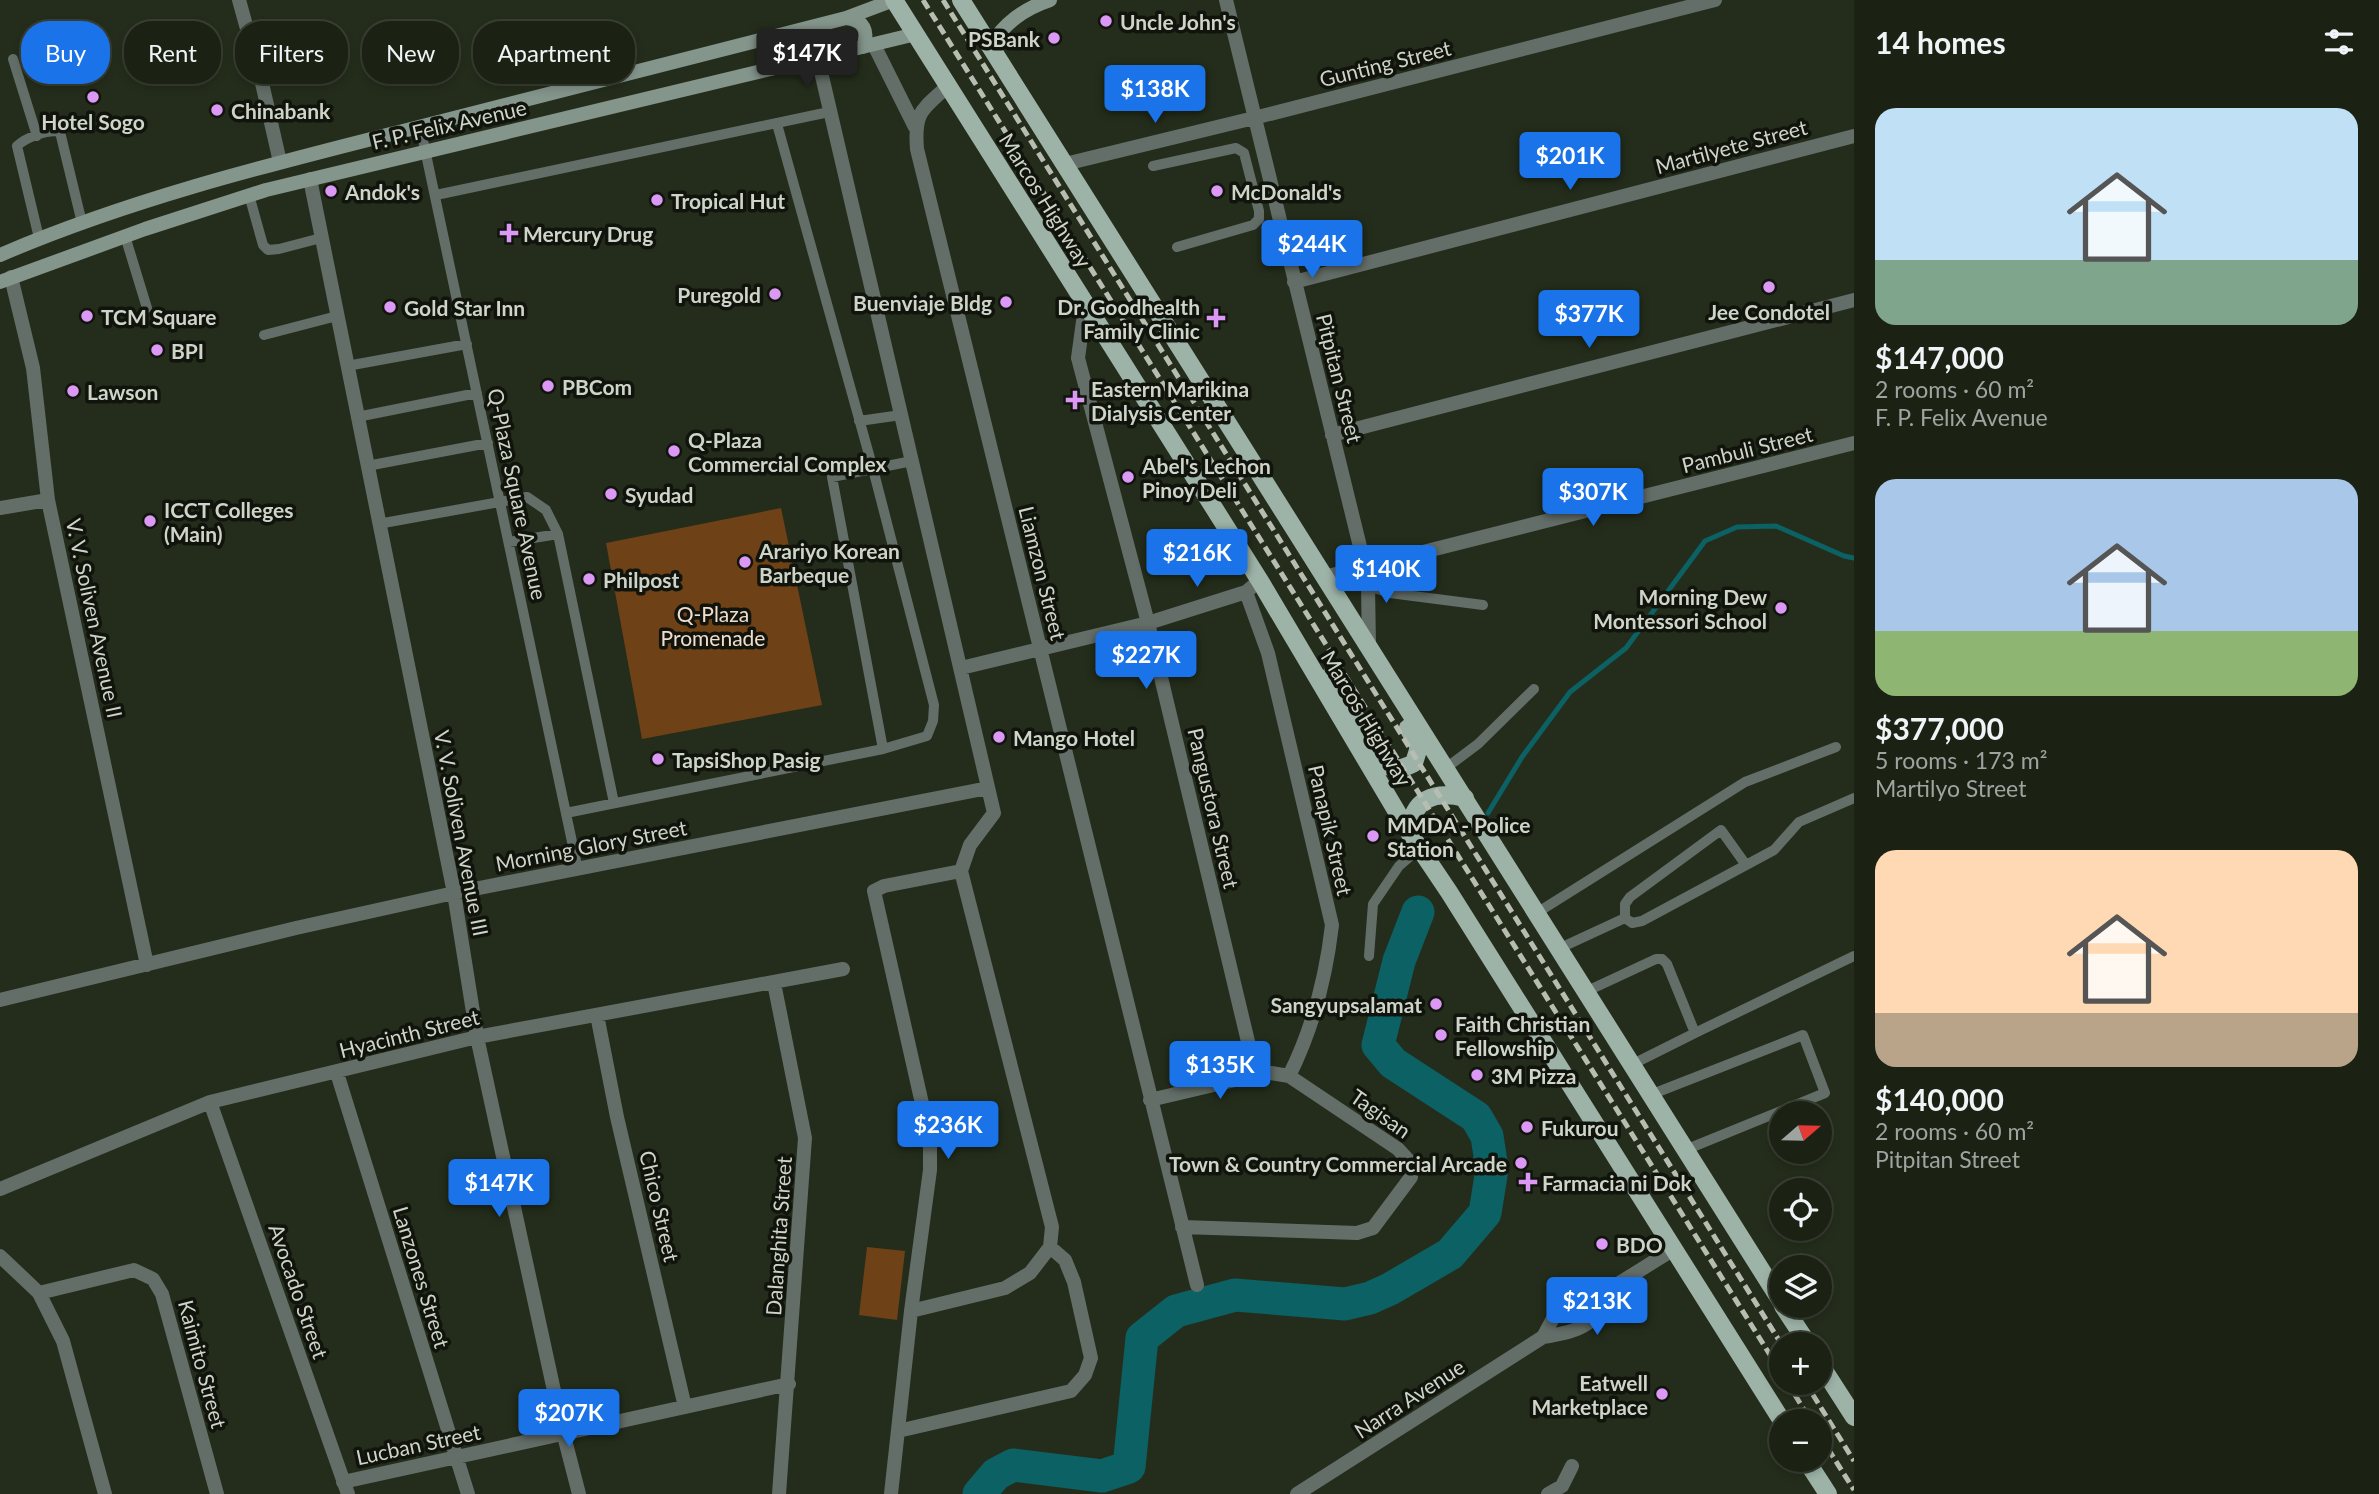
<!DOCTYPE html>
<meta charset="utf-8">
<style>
:root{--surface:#1b2214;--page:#242a1d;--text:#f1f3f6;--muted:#a0a4a0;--line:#393f34;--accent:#1a73e8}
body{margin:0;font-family:Lato,sans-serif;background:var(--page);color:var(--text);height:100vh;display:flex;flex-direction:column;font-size:26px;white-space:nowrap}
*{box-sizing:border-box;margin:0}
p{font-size:23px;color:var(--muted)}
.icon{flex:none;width:38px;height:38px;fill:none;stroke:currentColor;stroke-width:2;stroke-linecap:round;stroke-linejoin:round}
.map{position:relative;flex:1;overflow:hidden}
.side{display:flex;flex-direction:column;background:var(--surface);width:525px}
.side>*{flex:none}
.top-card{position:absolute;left:21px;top:21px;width:665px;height:63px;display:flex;gap:14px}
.needle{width:46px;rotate:70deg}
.buttons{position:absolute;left:1769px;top:1101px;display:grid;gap:14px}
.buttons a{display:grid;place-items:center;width:63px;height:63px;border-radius:50%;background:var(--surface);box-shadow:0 4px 10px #0003,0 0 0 2px var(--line);font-size:35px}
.price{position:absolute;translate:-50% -60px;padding:0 16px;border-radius:7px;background:var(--accent);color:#fff;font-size:23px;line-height:46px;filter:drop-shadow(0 2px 4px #0008)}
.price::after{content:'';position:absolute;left:50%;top:42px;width:21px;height:16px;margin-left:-10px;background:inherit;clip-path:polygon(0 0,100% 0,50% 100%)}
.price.current{background:#222;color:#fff}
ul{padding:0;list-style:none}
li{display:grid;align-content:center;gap:14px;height:371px;padding:0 21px}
li span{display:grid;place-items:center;height:217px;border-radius:21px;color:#555}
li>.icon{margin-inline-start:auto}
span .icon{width:126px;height:126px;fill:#fffc;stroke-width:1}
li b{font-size:30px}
h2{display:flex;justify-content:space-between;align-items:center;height:84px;padding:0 21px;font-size:30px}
.pill{padding:0 24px;border-radius:28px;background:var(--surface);box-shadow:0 4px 10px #0003,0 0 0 2px var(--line);font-size:24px;line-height:63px}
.pill.current{background:var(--accent);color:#fff}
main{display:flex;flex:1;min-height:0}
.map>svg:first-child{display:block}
.green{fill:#6f4116}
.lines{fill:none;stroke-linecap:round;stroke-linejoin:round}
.stream{stroke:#0b6163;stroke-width:5}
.river{stroke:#0b6163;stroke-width:33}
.service{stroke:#646e69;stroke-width:10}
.minor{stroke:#646e69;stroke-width:14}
.secondary{stroke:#84958c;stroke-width:14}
.primary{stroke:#9db3a8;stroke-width:18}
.rail{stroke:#b7bdb1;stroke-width:5;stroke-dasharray:10 5;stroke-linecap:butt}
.poi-dot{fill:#db99f5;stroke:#10140c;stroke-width:2.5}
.labels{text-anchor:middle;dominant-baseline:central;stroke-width:7;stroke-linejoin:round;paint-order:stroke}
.poi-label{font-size:21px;font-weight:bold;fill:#ced4c8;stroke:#10140c;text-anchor:start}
.street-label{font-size:21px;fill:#ced4c8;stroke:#10140c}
.park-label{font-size:21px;fill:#f1ddcd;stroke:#10140c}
</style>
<main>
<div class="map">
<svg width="1854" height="1494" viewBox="0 0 1854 1494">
<rect width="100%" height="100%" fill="#242d1b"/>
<path class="green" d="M 781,508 L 822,705 L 642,739 L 606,543 Z
M 867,1247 L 905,1251 L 897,1320 L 859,1315 Z"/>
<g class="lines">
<path class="stream" d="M 1488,813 L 1522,757 L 1570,692 L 1626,648 L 1705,541 L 1737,527 L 1776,526 L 1844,556 L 1854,558"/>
<path class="river" d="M 979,1494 L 996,1474 L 1013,1465 L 1102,1476 L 1129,1467 L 1142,1338 L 1176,1311 L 1235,1295 L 1345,1304 L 1370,1298 L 1390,1289 L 1450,1254 L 1485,1213 L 1492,1169 L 1487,1136 L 1476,1117 L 1393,1063 L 1378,1045 L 1399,961 L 1418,912"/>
<path class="service" d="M 13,59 L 37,136
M 420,126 L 578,870
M 1153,166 L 1236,148 L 1244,153 L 1259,211 L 1259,219 L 1253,225 L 1177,247
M 249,195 L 263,245 L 268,250 L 279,249 L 321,238
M 436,195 L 829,112
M 125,236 L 147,308
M 39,238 L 17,146 C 25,138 48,129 60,132 L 82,223
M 264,335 L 337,316
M 347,366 L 467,344
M 357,417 L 477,393
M 859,421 L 901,415
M 367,466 L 488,443
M 378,524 L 527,497 L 546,510 L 558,534 L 614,803
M 509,542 L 558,534
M 1368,586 L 1390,593 L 1483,605
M 883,749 L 832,477 L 912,461
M 1446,768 L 1478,744 L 1534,689
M 566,813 L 883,749 L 927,736 L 933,721 L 934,705 L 873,469 L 777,124
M 1535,914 L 1745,782 L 1836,747
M 1625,918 L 1632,923 L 1642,921 L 1774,850 L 1799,822 L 1854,798
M 1625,918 L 1625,904 L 1630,897 L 1721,830 L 1746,865
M 1558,949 L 1625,918
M 1369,956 L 1373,904 L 1399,866 L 1420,848
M 1585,992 L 1656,959 L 1662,959 L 1667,964 L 1695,1033 L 1631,1065
M 1695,1033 L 1854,956
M 1650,1095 L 1803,1035 L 1825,1093 L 1685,1150"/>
<path class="minor" d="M 239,0 L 262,83 L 280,162
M 1226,0 L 1365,567 L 1368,586 L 1369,646
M 874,45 L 915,127
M 818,59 L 994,813 L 970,845 L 961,871 L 1052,1227 L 1050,1247 L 1065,1260 L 1074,1282 L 1091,1358 L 1085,1375 L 1071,1391 L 898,1431
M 948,86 C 922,110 914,111 917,149 L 1197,1285
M 1065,164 L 1254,118 L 1715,0
M 310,179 L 454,893 L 477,1037 L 563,1432 L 579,1494
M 11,277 L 33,368 L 48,500 L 147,965
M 1294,282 L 1854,136
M 1085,307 L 1078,358 L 1148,623 L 1256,1075
M 1332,435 L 1854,300
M 0,508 L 48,500
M 1324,577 L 1854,443
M 1246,592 L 1268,653 L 1332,925 C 1326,977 1312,1030 1289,1076
M 961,668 L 1148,623 L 1246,592 L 1253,586
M 774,983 L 805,1138 L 779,1494
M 0,1000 L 296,928 L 454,893 L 988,788
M 597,1015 L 617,1117 L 685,1407
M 337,1073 L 468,1494
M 1150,1100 L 1256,1075 L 1271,1073 L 1289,1076 L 1398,1149 L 1410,1162 L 1411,1177 L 1373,1228 L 1357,1233 L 1182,1227
M 210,1102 L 348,1494
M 0,1189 L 210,1102 L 477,1037 L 843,969
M 0,1256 L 39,1293 L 63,1341 L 105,1494
M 39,1293 L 134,1270 L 153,1279 L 162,1294 L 217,1494
M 911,1311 L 1005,1288 L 1030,1273 L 1050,1247
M 1543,1337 L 1557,1311 L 1587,1290 L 1613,1287 L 1674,1249
M 343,1482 L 789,1384
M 891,1494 L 911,1311 L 930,1170 L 930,1139 L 874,891 L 884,886 L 961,871
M 1297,1494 L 1543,1337 C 1582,1331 1597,1325 1613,1287
M 1548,1494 L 1562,1486 L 1572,1466"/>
<path class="secondary" d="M 846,18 C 864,20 869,31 863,47
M 989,47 C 1005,23 1023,9 1050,0
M 0,255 C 128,200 264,166 399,132 C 548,94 697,56 846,18 L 894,0
M 0,282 L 145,229 L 266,190 L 916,34"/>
<path class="primary" d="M 894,0 L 1260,581 L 1410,834 L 1449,892 L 1782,1421
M 961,0 L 1782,1303
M 1330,676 L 1385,765 C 1396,770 1403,769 1414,763 L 1419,747 L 1408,728
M 1410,834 C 1411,799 1434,790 1465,798
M 1783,1306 L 1808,1344
M 1820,1364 L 1854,1417
M 1806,1460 L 1828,1494"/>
<path class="rail" d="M 923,0 L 1782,1374
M 943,0 L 1782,1345
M 1787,1382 L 1811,1421
M 1805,1382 L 1854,1461
M 1820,1436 L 1854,1490"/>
</g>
<g class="poi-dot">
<circle cx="1106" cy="21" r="7"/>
<circle cx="1054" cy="38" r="7"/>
<circle cx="93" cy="97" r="7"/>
<circle cx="217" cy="110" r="7"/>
<circle cx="331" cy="191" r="7"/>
<circle cx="1217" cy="191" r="7"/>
<circle cx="657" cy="200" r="7"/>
<path d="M505.5 222.5h7v7h7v7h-7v7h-7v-7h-7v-7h7z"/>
<circle cx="1769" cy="287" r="7"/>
<circle cx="775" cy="294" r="7"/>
<circle cx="1006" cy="302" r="7"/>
<circle cx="390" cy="307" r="7"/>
<circle cx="87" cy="316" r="7"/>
<path d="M1212.5 307.5h7v7h7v7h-7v7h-7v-7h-7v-7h7z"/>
<circle cx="157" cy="350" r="7"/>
<circle cx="548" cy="386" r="7"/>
<circle cx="73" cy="391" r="7"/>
<path d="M1071.5 389.5h7v7h7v7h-7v7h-7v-7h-7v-7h7z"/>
<circle cx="674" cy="451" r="7"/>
<circle cx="1128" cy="477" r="7"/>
<circle cx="611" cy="494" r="7"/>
<circle cx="150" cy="521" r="7"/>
<circle cx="745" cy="562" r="7"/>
<circle cx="589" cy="579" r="7"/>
<circle cx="1781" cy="608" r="7"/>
<circle cx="999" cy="737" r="7"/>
<circle cx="658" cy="759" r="7"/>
<circle cx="1373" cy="836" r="7"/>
<circle cx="1436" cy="1004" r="7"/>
<circle cx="1441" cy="1035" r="7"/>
<circle cx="1477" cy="1075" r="7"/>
<circle cx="1527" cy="1127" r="7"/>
<circle cx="1521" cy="1163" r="7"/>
<path d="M1524.5 1171.5h7v7h7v7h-7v7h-7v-7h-7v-7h7z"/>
<circle cx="1602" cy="1244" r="7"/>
<circle cx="1662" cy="1394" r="7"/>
</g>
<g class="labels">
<g class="poi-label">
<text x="1120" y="21">Uncle John's</text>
<text x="1040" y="38" text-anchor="end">PSBank</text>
<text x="231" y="110">Chinabank</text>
<text x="93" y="121" text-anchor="middle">Hotel Sogo</text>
<text x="345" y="191">Andok's</text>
<text x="1231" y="191">McDonald's</text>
<text x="671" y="200">Tropical Hut</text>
<text x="523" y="233">Mercury Drug</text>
<text x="761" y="294" text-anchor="end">Puregold</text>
<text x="992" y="302" text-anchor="end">Buenviaje Bldg</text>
<text x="1200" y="306" text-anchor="end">Dr. Goodhealth<tspan x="1200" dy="24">Family Clinic</tspan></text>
<text x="404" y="307">Gold Star Inn</text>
<text x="1769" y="311" text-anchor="middle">Jee Condotel</text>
<text x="101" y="316">TCM Square</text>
<text x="171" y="350">BPI</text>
<text x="562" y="386">PBCom</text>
<text x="1091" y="388">Eastern Marikina<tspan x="1091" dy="24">Dialysis Center</tspan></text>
<text x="87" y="391">Lawson</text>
<text x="688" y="439">Q-Plaza<tspan x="688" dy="24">Commercial Complex</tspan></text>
<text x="1142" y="465">Abel's Lechon<tspan x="1142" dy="24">Pinoy Deli</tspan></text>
<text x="625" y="494">Syudad</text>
<text x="164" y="509">ICCT Colleges<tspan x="164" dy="24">(Main)</tspan></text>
<text x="759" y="550">Arariyo Korean<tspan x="759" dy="24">Barbeque</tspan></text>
<text x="603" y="579">Philpost</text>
<text x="1767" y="596" text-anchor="end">Morning Dew<tspan x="1767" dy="24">Montessori School</tspan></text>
<text x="1013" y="737">Mango Hotel</text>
<text x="672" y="759">TapsiShop Pasig</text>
<text x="1387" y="824">MMDA - Police<tspan x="1387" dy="24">Station</tspan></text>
<text x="1422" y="1004" text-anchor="end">Sangyupsalamat</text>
<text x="1455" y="1023">Faith Christian<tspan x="1455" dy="24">Fellowship</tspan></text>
<text x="1491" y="1075">3M Pizza</text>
<text x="1541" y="1127">Fukurou</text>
<text x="1507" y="1163" text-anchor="end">Town &amp; Country Commercial Arcade</text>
<text x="1542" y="1182">Farmacia ni Dok</text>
<text x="1616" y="1244">BDO</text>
<text x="1648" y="1382" text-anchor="end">Eatwell<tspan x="1648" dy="24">Marketplace</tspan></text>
</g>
<g class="street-label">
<text transform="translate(1385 63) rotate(-14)">Gunting Street</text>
<text transform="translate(449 124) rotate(-13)">F. P. Felix Avenue</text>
<text transform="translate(1731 146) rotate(-15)">Martilyete Street</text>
<text transform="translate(1046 200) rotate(58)">Marcos Highway</text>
<text transform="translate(1340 378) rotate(76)">Pitpitan Street</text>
<text transform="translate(1747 449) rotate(-14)">Pambuli Street</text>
<text transform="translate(518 494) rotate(78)">Q-Plaza Square Avenue</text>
<text transform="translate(1043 573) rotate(76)">Liamzon Street</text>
<text transform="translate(95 618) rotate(78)">V. V. Soliven Avenue II</text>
<text transform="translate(1367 718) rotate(59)">Marcos Highway</text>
<text transform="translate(1214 808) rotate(77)">Pangustora Street</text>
<text transform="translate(1331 830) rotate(77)">Panapik Street</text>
<text transform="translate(462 833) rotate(79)">V. V. Soliven Avenue III</text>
<text transform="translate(591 845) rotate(-11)">Morning Glory Street</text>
<text transform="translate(409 1033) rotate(-14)">Hyacinth Street</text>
<text transform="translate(1381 1113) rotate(35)">Tagisan</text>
<text transform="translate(660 1206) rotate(77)">Chico Street</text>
<text transform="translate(778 1236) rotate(-86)">Dalanghita Street</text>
<text transform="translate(422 1277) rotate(73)">Lanzones Street</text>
<text transform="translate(299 1291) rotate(71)">Avocado Street</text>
<text transform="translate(203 1364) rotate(75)">Kaimito Street</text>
<text transform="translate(1409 1398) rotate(-33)">Narra Avenue</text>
<text transform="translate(418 1444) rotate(-12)">Lucban Street</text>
</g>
<g class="park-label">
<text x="713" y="613">Q-Plaza<tspan x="713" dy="24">Promenade</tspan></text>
</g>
</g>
</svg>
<div class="buttons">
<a><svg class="needle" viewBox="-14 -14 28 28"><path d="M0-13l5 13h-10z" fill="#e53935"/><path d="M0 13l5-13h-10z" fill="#a0a4a0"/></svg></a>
<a><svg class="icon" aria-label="locate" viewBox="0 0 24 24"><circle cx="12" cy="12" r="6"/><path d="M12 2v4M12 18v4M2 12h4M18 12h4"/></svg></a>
<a><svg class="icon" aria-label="layers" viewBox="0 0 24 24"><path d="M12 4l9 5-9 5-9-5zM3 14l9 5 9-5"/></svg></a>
<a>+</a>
<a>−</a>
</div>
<b class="price current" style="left:807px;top:89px">$147K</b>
<b class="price" style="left:1155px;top:125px">$138K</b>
<b class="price" style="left:1570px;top:192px">$201K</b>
<b class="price" style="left:1312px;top:280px">$244K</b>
<b class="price" style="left:1589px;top:350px">$377K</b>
<b class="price" style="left:1593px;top:528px">$307K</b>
<b class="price" style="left:1197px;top:589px">$216K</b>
<b class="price" style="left:1386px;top:605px">$140K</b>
<b class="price" style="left:1146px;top:691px">$227K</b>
<b class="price" style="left:1220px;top:1101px">$135K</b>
<b class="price" style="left:948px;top:1161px">$236K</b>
<b class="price" style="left:499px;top:1219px">$147K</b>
<b class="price" style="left:1597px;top:1337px">$213K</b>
<b class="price" style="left:569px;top:1449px">$207K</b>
<div class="top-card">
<a class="pill current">Buy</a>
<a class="pill">Rent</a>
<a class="pill">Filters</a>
<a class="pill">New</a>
<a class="pill">Apartment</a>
</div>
</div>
<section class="side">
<h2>14 homes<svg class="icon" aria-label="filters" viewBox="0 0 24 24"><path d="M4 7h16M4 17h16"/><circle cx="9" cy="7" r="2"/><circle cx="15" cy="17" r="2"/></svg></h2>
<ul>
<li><span style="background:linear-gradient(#bfe0f5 70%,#7fa58c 0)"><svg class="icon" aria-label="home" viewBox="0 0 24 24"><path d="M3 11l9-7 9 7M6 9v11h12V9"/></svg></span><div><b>$147,000</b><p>2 rooms · 60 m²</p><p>F. P. Felix Avenue</p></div></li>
<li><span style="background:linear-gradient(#a9c7e8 70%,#8fb573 0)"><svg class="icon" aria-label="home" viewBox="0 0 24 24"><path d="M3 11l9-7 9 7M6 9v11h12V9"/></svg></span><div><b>$377,000</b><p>5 rooms · 173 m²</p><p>Martilyo Street</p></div></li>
<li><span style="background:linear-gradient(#ffd9b3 75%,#b9a48a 0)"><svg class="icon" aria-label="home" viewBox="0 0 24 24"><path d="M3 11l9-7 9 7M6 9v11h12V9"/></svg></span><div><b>$140,000</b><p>2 rooms · 60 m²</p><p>Pitpitan Street</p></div></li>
</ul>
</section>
</main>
